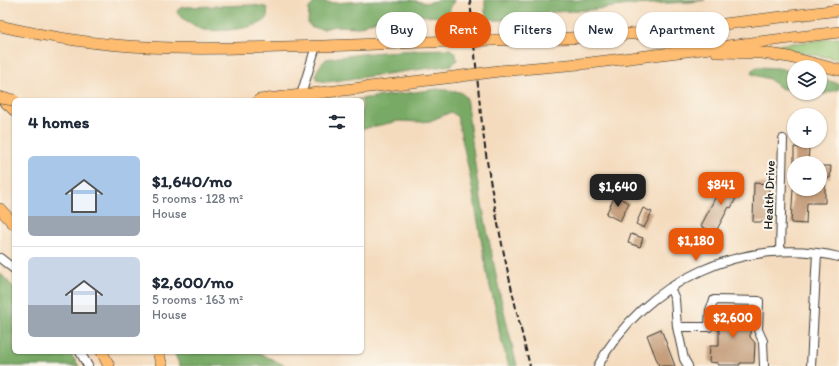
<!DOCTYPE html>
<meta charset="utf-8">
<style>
:root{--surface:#fff;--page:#f2f2f3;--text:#1f2937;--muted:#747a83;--line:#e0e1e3;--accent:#ea580c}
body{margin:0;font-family:Itim,sans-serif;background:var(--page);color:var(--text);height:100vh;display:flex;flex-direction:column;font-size:15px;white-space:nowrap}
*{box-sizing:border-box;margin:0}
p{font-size:13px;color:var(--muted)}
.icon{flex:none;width:22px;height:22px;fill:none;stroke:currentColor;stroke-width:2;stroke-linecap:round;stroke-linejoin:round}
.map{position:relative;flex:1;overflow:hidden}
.drawer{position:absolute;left:12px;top:98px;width:352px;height:256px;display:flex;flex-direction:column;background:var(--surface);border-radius:6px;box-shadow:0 1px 3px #0004}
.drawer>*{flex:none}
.top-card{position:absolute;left:376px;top:12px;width:380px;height:36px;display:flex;gap:8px}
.controls{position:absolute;left:787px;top:60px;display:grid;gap:8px}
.controls a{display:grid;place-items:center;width:40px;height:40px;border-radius:50%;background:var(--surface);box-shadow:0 1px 3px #0004;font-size:20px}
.price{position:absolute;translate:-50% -34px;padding:0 9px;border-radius:8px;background:var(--accent);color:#fff;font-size:13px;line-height:26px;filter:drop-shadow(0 1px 2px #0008)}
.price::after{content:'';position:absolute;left:50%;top:24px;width:12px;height:9px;margin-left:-6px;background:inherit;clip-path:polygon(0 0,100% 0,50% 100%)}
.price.current{background:#222;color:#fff}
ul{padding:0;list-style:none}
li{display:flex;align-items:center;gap:12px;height:100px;padding:0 16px}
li+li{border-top:1px solid var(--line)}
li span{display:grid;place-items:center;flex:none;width:112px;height:80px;border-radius:6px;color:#555}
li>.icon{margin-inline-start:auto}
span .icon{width:48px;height:48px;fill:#fffc;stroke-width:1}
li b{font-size:17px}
h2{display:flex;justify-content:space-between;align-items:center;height:48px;padding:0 16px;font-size:17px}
.tag{padding:0 14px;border-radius:18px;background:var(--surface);box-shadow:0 1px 3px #0004;font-size:14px;line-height:36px}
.tag.current{background:var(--accent);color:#fff}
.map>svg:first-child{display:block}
.green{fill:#96c473;stroke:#597048}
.forest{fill:#78aa65;stroke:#4a6340}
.building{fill:#c59e7c}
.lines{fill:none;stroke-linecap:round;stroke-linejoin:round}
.minor-casing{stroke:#3c3934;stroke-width:10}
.highway-casing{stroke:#3c3934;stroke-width:12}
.minor{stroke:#fff;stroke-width:8}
.highway{stroke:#fdbc70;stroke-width:11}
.rail{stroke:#1c1c1c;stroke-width:2;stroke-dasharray:6 3;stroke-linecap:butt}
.highway-bridge-casing{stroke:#3c3934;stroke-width:12;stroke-linecap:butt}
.highway-bridge{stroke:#fdbc70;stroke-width:11}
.labels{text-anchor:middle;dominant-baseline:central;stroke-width:4;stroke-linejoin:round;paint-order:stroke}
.street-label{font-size:13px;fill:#1c1c1c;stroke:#fbf7ec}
</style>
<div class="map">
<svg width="839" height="366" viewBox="0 0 839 366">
<rect width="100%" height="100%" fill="#fbf7ec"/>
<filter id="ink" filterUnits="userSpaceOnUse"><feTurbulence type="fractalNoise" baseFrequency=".025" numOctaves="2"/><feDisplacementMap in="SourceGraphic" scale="8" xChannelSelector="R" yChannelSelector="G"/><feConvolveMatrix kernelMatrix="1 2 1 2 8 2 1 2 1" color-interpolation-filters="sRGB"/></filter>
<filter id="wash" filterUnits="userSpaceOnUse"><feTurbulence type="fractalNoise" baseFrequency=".012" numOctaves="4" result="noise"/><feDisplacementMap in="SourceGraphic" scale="16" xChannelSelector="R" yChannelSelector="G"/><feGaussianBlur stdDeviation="0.9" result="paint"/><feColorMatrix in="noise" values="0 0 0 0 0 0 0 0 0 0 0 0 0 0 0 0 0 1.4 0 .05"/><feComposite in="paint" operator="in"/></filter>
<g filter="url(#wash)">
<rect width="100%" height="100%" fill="#f4dbbe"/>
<path class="green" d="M 839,38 L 839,59 L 797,52 L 761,49 L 760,47 Z"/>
<path class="forest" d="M 378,0 L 411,0 L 426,3 L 439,0 L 454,0 L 448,14 L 439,17 L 405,14 L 376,20 L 359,27 L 335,26 L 324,29 L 312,28 L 308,23 L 309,8 L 316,1 L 336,3 Z
M 485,0 L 705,0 L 690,2 L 629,5 L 589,10 L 535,13 L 507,20 L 494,20 L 487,18 L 485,12 Z
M 253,5 L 265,7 L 267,8 C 267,11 268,15 267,18 C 261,29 216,32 204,30 C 199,29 193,24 187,21 C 183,19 178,16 177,11 L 182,7 Z
M 450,49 L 456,54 L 457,60 L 452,65 L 327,82 L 317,80 C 313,72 321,65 326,59 C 367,52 408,50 450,49 Z
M 757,67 L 778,68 L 794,72 L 794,88 L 782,89 L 769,79 L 754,75 L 751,73 L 752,70 Z
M 820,78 L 839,84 L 839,89 L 825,94 L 816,94 L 814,93 L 820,93 Z
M 438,89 L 460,92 L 466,97 L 477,179 L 499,290 L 517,366 L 509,366 L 500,336 L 496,310 L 488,279 L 470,176 L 457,116 L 451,112 L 430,121 L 420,122 L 399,121 L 362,129 L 362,100 L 352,100 Z
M 0,273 L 14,288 L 14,352 L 69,352 L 79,366 L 0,366 Z
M 174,352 L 257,352 L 286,366 L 180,366 Z"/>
<g id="blocks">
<path class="building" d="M 794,147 L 809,148 L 808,163 L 794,163 Z
M 820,166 L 831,166 L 830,178 L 825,178 L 825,203 L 807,203 L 806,224 L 791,223 L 793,189 L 820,189 Z
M 724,180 L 739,187 L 736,193 L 738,194 L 731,208 L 729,207 L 715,233 L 701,226 Z
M 754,183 L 769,184 L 768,222 L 753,222 Z
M 615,196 L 629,203 L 620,221 L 606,214 Z
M 643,208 L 652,212 L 644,228 L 636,224 Z
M 631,234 L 643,238 L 640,247 L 628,243 Z
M 716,310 L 751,311 L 750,337 L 755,343 L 754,363 L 740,363 L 740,365 L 718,365 L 718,363 L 709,362 L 710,346 L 719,346 L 719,330 L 715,329 Z
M 661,329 L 675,366 L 659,366 L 647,335 Z"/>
</g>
</g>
<g filter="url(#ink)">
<use href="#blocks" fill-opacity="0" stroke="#3c3934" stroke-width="1"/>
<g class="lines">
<defs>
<path id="minor" d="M 301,95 L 316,46
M 780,251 L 783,139
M 0,258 L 14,269
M 670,288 L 675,299 L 677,327 L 684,359 L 688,366
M 677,327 L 709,327 L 710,310 L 714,300 L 759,301 L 758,330 L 763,341 L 764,366
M 80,352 L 88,366
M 598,366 C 643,281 746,234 839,257
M 811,366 L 817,253"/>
<path id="highway" d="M 0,26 C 48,37 98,45 147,47 C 193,50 238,48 284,47 C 340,46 395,43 451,41
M 496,40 L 570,38 L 659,32 L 839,10
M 717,52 L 762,53 L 789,57 L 839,70
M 499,71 L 590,63 L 839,32
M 0,97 L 14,110
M 259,100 L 454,77
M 0,209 L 14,224
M 102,352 L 109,366
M 158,352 L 162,366"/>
</defs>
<use href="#minor" class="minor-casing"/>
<use href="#highway" class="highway-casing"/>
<use href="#minor" class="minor"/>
<use href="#highway" class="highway"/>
<path class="rail" d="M 470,0 C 476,61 480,124 491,185 C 501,245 515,306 530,366"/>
<defs>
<path id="highway-bridge" d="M 451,41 L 496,40
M 454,77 L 499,71
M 0,98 L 14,100"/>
</defs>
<use href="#highway-bridge" class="highway-bridge-casing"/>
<use href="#highway-bridge" class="highway-bridge"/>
</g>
</g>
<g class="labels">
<g class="street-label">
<text transform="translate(769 195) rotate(-88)">Health Drive</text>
</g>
</g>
</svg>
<div class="controls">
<a><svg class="icon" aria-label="layers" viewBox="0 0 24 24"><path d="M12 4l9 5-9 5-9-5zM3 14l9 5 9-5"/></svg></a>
<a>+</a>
<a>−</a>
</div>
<b class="price" style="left:721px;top:206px">$841</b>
<b class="price current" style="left:618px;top:208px">$1,640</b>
<b class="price" style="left:696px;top:262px">$1,180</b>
<b class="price" style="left:733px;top:339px">$2,600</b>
<div class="top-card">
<a class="tag">Buy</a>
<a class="tag current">Rent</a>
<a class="tag">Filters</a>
<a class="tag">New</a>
<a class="tag">Apartment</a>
</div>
<section class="drawer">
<h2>4 homes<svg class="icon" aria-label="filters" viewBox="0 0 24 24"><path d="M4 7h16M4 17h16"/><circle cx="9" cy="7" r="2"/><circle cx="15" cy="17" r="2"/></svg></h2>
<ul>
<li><span style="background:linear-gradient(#a9c7e8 75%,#9aa5b1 0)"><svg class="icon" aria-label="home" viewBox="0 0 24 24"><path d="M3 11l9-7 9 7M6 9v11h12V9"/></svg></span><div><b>$1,640/mo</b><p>5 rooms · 128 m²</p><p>House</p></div></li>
<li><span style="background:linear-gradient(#c9d6e8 60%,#9aa5b1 0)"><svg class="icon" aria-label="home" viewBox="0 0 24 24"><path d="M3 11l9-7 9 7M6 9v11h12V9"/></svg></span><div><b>$2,600/mo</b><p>5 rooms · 163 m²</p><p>House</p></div></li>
</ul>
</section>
</div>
